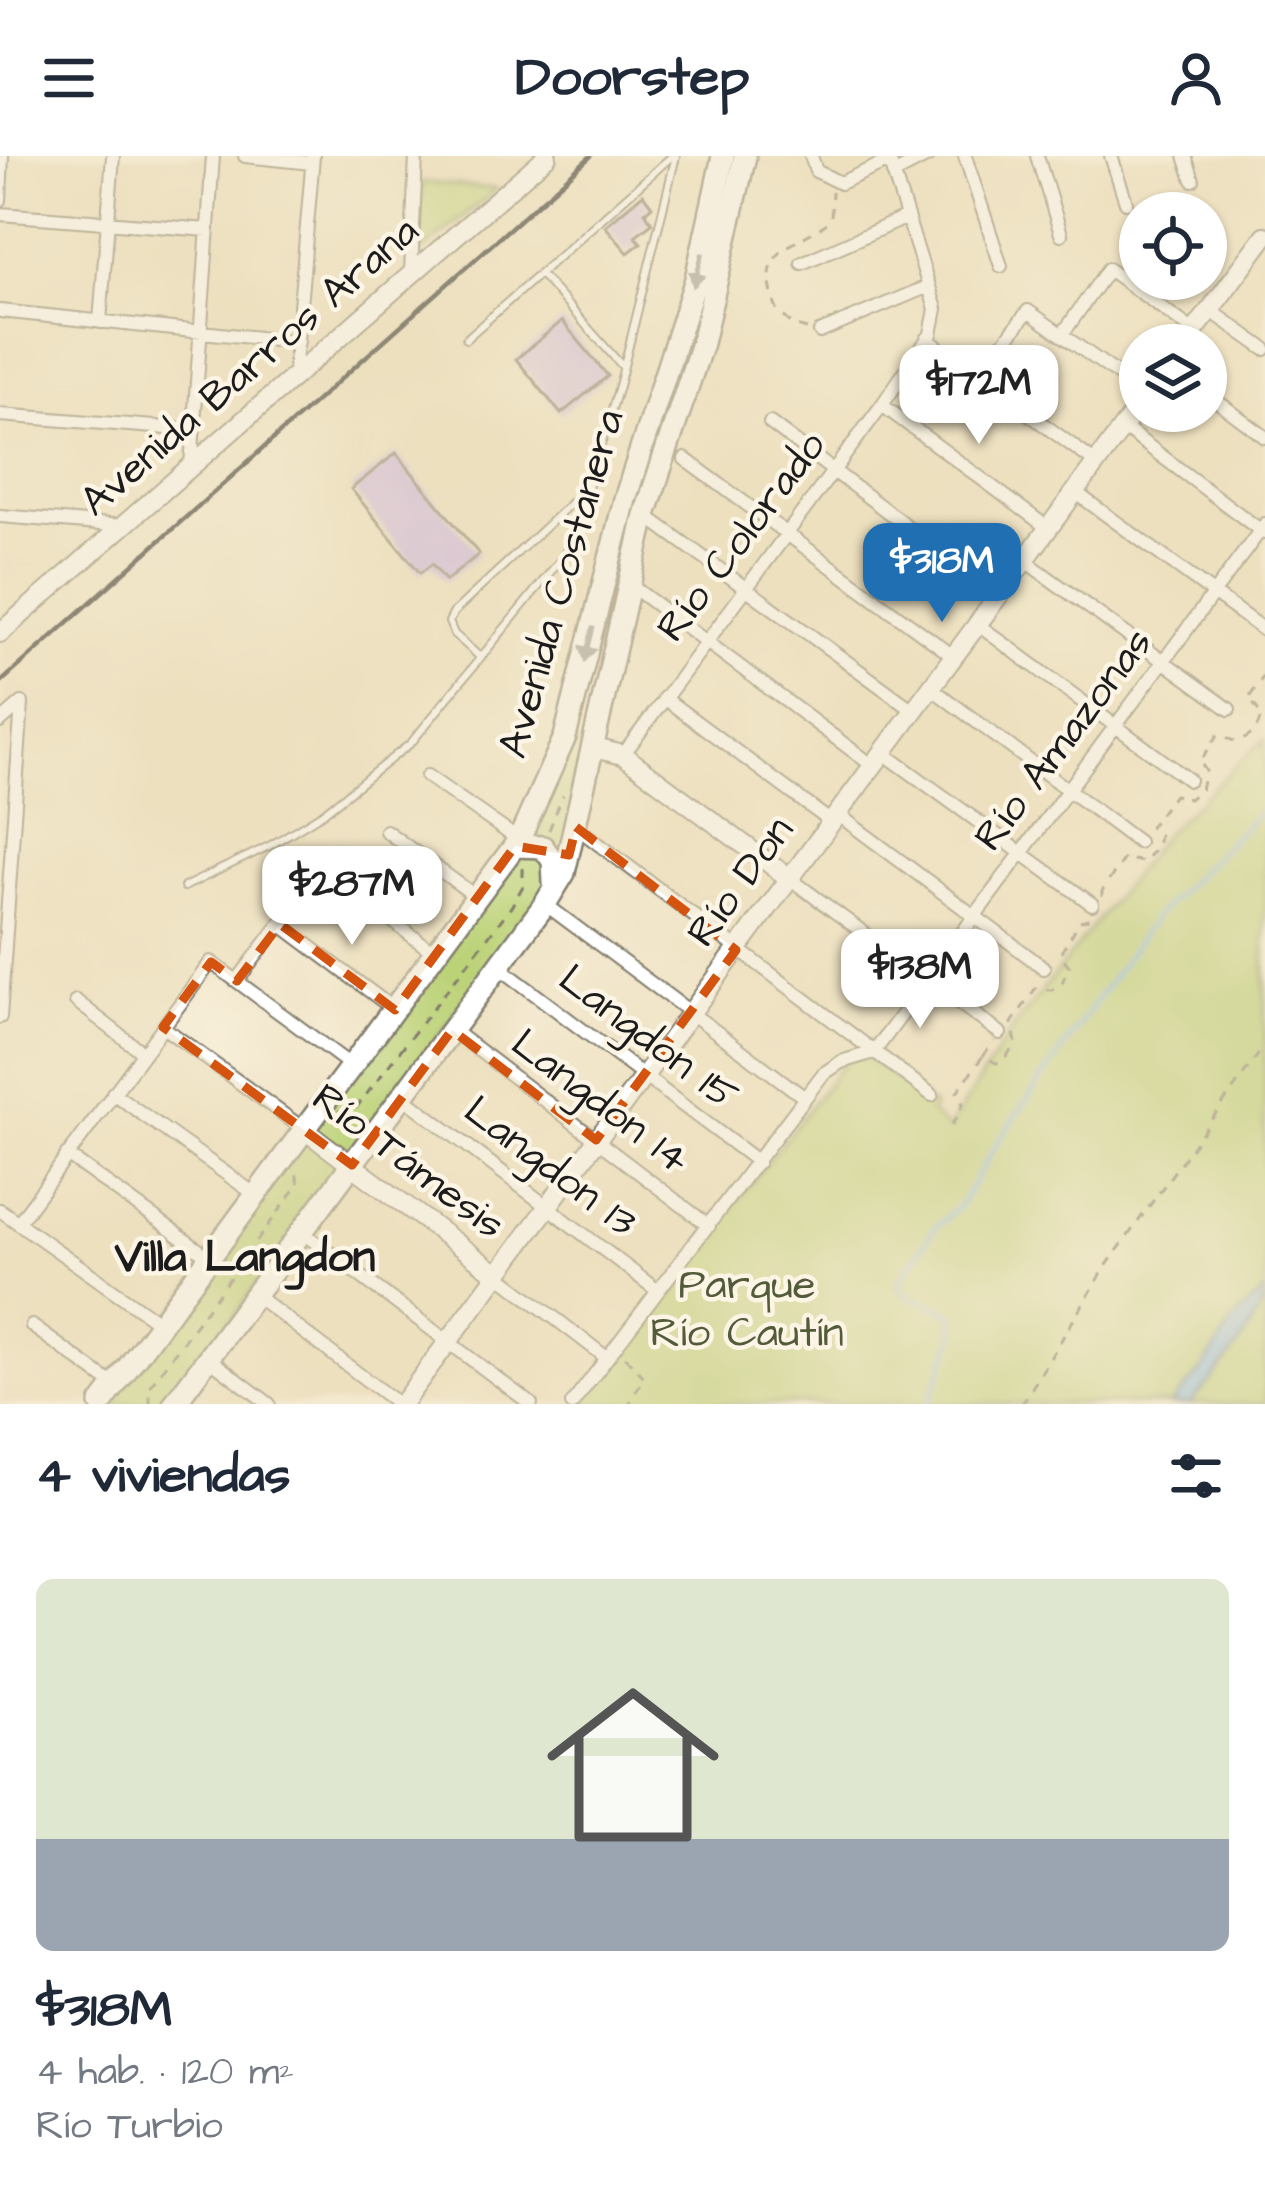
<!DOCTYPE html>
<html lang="es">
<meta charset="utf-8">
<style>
:root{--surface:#fff;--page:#f6f6f7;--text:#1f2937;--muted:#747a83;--line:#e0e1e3;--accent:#1f6fb2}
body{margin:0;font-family:"Architects Daughter",sans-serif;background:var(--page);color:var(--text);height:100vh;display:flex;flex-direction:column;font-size:45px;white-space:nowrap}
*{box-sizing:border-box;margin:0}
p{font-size:39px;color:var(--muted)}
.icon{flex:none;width:66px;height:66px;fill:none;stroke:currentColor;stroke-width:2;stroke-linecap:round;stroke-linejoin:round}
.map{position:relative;height:1248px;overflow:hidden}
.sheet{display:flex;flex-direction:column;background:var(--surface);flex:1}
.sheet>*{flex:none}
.fabs{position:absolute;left:1119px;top:36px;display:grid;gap:24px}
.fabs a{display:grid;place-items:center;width:108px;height:108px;border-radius:50%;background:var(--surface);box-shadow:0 3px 9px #0004;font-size:60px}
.price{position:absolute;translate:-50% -102px;padding:0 27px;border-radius:24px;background:#fff;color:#222;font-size:39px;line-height:78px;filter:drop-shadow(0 3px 6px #0008)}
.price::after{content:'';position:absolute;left:50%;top:72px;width:36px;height:27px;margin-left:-18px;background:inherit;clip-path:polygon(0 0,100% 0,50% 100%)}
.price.on{background:var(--accent);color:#fff}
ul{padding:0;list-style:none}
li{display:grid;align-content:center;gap:24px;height:636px;padding:0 36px}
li+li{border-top:3px solid var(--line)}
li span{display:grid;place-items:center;height:372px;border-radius:18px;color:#555}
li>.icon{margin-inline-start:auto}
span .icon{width:216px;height:216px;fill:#fffc;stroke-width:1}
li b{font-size:51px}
h2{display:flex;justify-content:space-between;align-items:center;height:144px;padding:0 36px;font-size:51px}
header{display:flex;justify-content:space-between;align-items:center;height:156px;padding:0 36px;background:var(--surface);font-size:54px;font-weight:700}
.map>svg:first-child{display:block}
.green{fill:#bad175;stroke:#6b7648;stroke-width:3}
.water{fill:#7db6ed;stroke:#4c6984;stroke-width:3}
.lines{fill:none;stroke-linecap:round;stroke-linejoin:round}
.stream{stroke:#7db6ed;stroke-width:4.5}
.building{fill:#c7ade8}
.lane-casing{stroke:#847e6e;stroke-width:10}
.street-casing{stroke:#847e6e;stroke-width:16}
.secondary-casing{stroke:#847e6e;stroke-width:22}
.primary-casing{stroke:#847e6e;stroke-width:26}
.path{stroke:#847e6e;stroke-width:3;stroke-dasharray:9 9;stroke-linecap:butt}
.lane{stroke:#fff;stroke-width:6}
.street{stroke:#fff;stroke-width:12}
.secondary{stroke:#fff;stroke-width:18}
.primary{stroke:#fff;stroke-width:21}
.rail{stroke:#1c1c1c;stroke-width:4.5}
.oneway{fill:#999}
.marked{fill:none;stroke:#d4530e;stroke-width:9;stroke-dasharray:24 15;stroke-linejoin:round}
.labels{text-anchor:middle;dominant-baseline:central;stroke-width:9;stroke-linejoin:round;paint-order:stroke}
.street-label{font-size:42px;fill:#1c1c1c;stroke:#fcf5e5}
.park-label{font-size:42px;fill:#535b3b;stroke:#fcf5e5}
.neighbourhood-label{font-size:45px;font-weight:bold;fill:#1c1c1c;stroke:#fcf5e5}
</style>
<header><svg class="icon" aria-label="menu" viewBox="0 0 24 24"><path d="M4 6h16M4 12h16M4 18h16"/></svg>Doorstep<svg class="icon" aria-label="person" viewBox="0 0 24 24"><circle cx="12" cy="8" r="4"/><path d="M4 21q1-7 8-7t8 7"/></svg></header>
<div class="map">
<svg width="1265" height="1248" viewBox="0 0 1265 1248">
<rect width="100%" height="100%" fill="#fcf5e5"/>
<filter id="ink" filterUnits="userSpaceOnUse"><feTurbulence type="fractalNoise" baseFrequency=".00833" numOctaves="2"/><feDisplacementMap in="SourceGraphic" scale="24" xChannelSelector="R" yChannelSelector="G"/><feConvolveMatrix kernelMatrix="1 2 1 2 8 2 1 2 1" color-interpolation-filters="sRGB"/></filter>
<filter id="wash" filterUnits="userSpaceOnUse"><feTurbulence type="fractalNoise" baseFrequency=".004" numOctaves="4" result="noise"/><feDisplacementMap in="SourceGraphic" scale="48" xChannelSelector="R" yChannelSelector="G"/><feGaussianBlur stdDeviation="2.7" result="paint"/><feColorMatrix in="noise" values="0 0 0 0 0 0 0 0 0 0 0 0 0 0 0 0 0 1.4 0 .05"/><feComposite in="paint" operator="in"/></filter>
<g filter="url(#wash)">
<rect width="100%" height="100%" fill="#ede0bf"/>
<path class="green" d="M 423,26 L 497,33 L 421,96 L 414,89 Z
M 1265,583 L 1265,1248 L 580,1248 L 855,892 L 934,950 L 930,957 L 948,973 L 1011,875 L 1165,677 Z
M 567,585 L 591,594 L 561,716 L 170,1248 L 106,1248 L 522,685 Z"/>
<path class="water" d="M 1265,1135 C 1265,1162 1211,1226 1190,1248 L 1171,1248 L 1200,1216 L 1238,1159 Z"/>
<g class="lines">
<path class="stream" d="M 928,1248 L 955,1179 L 952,1157 L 906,1139 L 898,1127 L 935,1072 L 960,1049 L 996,989 L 1156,759 L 1265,651"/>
</g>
<g id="blocks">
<path class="building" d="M 643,38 L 652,50 L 645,56 L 652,67 L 635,80 L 641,87 L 628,97 L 605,70 Z
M 562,165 L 608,220 L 561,258 L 516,203 Z
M 396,297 L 479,398 L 446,425 L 432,408 L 420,417 L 351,333 Z"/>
</g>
</g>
<g filter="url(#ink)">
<use href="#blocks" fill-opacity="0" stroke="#847e6e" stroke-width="3"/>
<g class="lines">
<defs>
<path id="lane" d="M 540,118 L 623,211
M 466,183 L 672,0
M 481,502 L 454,478 L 449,466 L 454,456 L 587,332
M 184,731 L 271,689 L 323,657 L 411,587 L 561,403 L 571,387 L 619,230 L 676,0"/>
<path id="street" d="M 245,0 L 312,7
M 811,0 L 816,15 L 840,27 L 889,5
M 965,0 L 1001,110
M 1037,0 L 1061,78
M 1111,0 L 1126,46
M 1185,0 L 1193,24
M 893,18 L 928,0
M 0,44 L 2,0
M 0,58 L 208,74
M 802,107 L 907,61
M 411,117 L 416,0
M 1210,154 L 1265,193
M 0,155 L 298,186
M 100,166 L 113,0
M 820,176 L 929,130
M 1062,179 L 1108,113 L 1194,175
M 927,183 L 1096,307
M 294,220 L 313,0
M 979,220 L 1028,155 L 1140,234
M 1206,237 L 1265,281
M 882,249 L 1048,372
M 0,259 L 193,274
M 770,267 L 998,439
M 1123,271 L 1264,377
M 685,303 L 953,500
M 191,310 L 213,0
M 1075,336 L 1265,475
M 645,359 L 913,554
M 0,360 L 123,370
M 1024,404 L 1229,553
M 630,429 L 872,609
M 977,468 L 1189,624
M 930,531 L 1138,686
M 664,542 L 830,665
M 0,566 L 22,547
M 882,596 L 1092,748
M 623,599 L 882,249 L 931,178 L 936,153 L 888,0
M 427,620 L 519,684
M 836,657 L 1044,812
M 576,671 L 932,939
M 386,675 L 478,742
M 789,722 L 1000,877
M 342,727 L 436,798
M 545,748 L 805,942
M 499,811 L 758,1006
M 237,825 L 280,768 L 395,854
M 76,845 L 143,897
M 0,861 L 22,547
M 163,871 L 305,974
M 452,874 L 709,1070
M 113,937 L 256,1039
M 402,940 L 658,1135
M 67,999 L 210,1102
M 0,1054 L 161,1168
M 18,1067 L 211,806 L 353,911
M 302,1076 L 531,1248
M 497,1118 L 607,1202
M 255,1139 L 398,1248
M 32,1170 L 115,1230
M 208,1202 L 269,1248
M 572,1248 L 823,918 L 841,906 L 874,896 L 1265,368"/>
<path id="secondary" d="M 1184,189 L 1265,80
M 0,477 L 547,0
M 594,592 L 623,599 L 789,722
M 305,974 L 497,1118
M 402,1248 L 1140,248"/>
<path id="primary" d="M 515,690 L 543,691 L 553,705 L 554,727
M 101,1248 L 519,684 L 565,581 L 625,343 L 696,123 L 723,0
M 174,1248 L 545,748 L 564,717 L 645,359 L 702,187 L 745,0"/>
</defs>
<use href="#lane" class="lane-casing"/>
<use href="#street" class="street-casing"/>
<use href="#secondary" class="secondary-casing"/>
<use href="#primary" class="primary-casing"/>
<path class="path" d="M 807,173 L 793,169 L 777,154 C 753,90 794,93 831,64 L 832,36
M 549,674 L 563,639
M 1102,741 L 1102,735 L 1124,702 L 1142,706 L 1157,692 L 1159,679 L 1150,671 L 1174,639 L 1189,643 L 1201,633 L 1206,615 L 1200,606 L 1218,579 L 1237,586 C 1251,581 1259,574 1261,558 L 1249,542 L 1265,518
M 1080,765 L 1095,761
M 983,900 L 994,885
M 338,955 L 349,956 L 356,952 L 511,751 L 523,730 L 523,707
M 952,969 L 963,948 L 957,936 L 983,900 L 996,907 L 1004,904 L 1016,887 L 1012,867 L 1035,833 L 1052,834 L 1062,827 L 1069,810 L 1060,798 L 1080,765
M 625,1201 L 644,1221 L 629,1248
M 150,1248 L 150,1230 L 299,1028 L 295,1013
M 1022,1248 L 1107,1109 L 1265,889"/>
<use href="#lane" class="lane"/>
<use href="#street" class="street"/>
<use href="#secondary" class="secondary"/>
<use href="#primary" class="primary"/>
<path class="rail" d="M 0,527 L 591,0"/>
</g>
<defs><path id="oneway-solid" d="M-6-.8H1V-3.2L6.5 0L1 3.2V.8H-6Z" transform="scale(3)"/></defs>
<g class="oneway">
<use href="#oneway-solid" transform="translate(698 114) rotate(105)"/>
<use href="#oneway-solid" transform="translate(589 488) rotate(104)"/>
</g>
</g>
<path d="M0 0H1265V1248H0ZM 576,671 L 736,794 L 596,984 L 452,874 L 352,1009 L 163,871 L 211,806 L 237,825 L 280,768 L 395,854 L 515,690 L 569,699 Z" fill="#ede0bf" fill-opacity=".55" fill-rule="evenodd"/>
<path class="marked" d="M 576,671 L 736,794 L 596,984 L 452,874 L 352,1009 L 163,871 L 211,806 L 237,825 L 280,768 L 395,854 L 515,690 L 569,699 Z"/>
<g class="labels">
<g class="street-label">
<text transform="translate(250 211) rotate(-41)">Avenida Barros Arana</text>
<text transform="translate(742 381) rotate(-53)">Río Colorado</text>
<text transform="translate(562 428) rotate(-74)">Avenida Costanera</text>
<text transform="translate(1064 584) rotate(-53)">Río Amazonas</text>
<text transform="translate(741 726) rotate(-54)">Río Don</text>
<text transform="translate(648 882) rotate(37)">Langdon 15</text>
<text transform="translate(600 946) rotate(37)">Langdon 14</text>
<text transform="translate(408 1006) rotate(37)">Río Támesis</text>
<text transform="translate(550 1011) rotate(37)">Langdon 13</text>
</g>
<g class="park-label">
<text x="747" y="1130">Parque<tspan x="747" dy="48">Río Cautín</tspan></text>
</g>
<g class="neighbourhood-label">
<text x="245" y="1102">Villa Langdon</text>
</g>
</g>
</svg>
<div class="fabs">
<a><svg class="icon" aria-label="locate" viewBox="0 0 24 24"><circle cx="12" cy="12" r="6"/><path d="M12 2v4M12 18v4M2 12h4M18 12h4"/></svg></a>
<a><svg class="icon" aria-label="layers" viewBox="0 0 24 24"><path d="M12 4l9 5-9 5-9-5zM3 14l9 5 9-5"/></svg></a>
</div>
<b class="price" style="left:979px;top:291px">$172M</b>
<b class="price on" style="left:942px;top:469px">$318M</b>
<b class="price" style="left:352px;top:792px">$287M</b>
<b class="price" style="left:920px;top:875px">$138M</b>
</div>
<section class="sheet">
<h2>4 viviendas<svg class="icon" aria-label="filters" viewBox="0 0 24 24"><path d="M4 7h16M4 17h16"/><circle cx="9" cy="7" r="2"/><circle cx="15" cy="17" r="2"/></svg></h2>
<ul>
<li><span style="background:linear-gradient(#dfe7d0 70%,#9aa5b1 0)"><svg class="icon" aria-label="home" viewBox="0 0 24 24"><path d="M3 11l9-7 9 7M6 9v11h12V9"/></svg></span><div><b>$318M</b><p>4 hab. · 120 m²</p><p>Río Turbio</p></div></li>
</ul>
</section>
